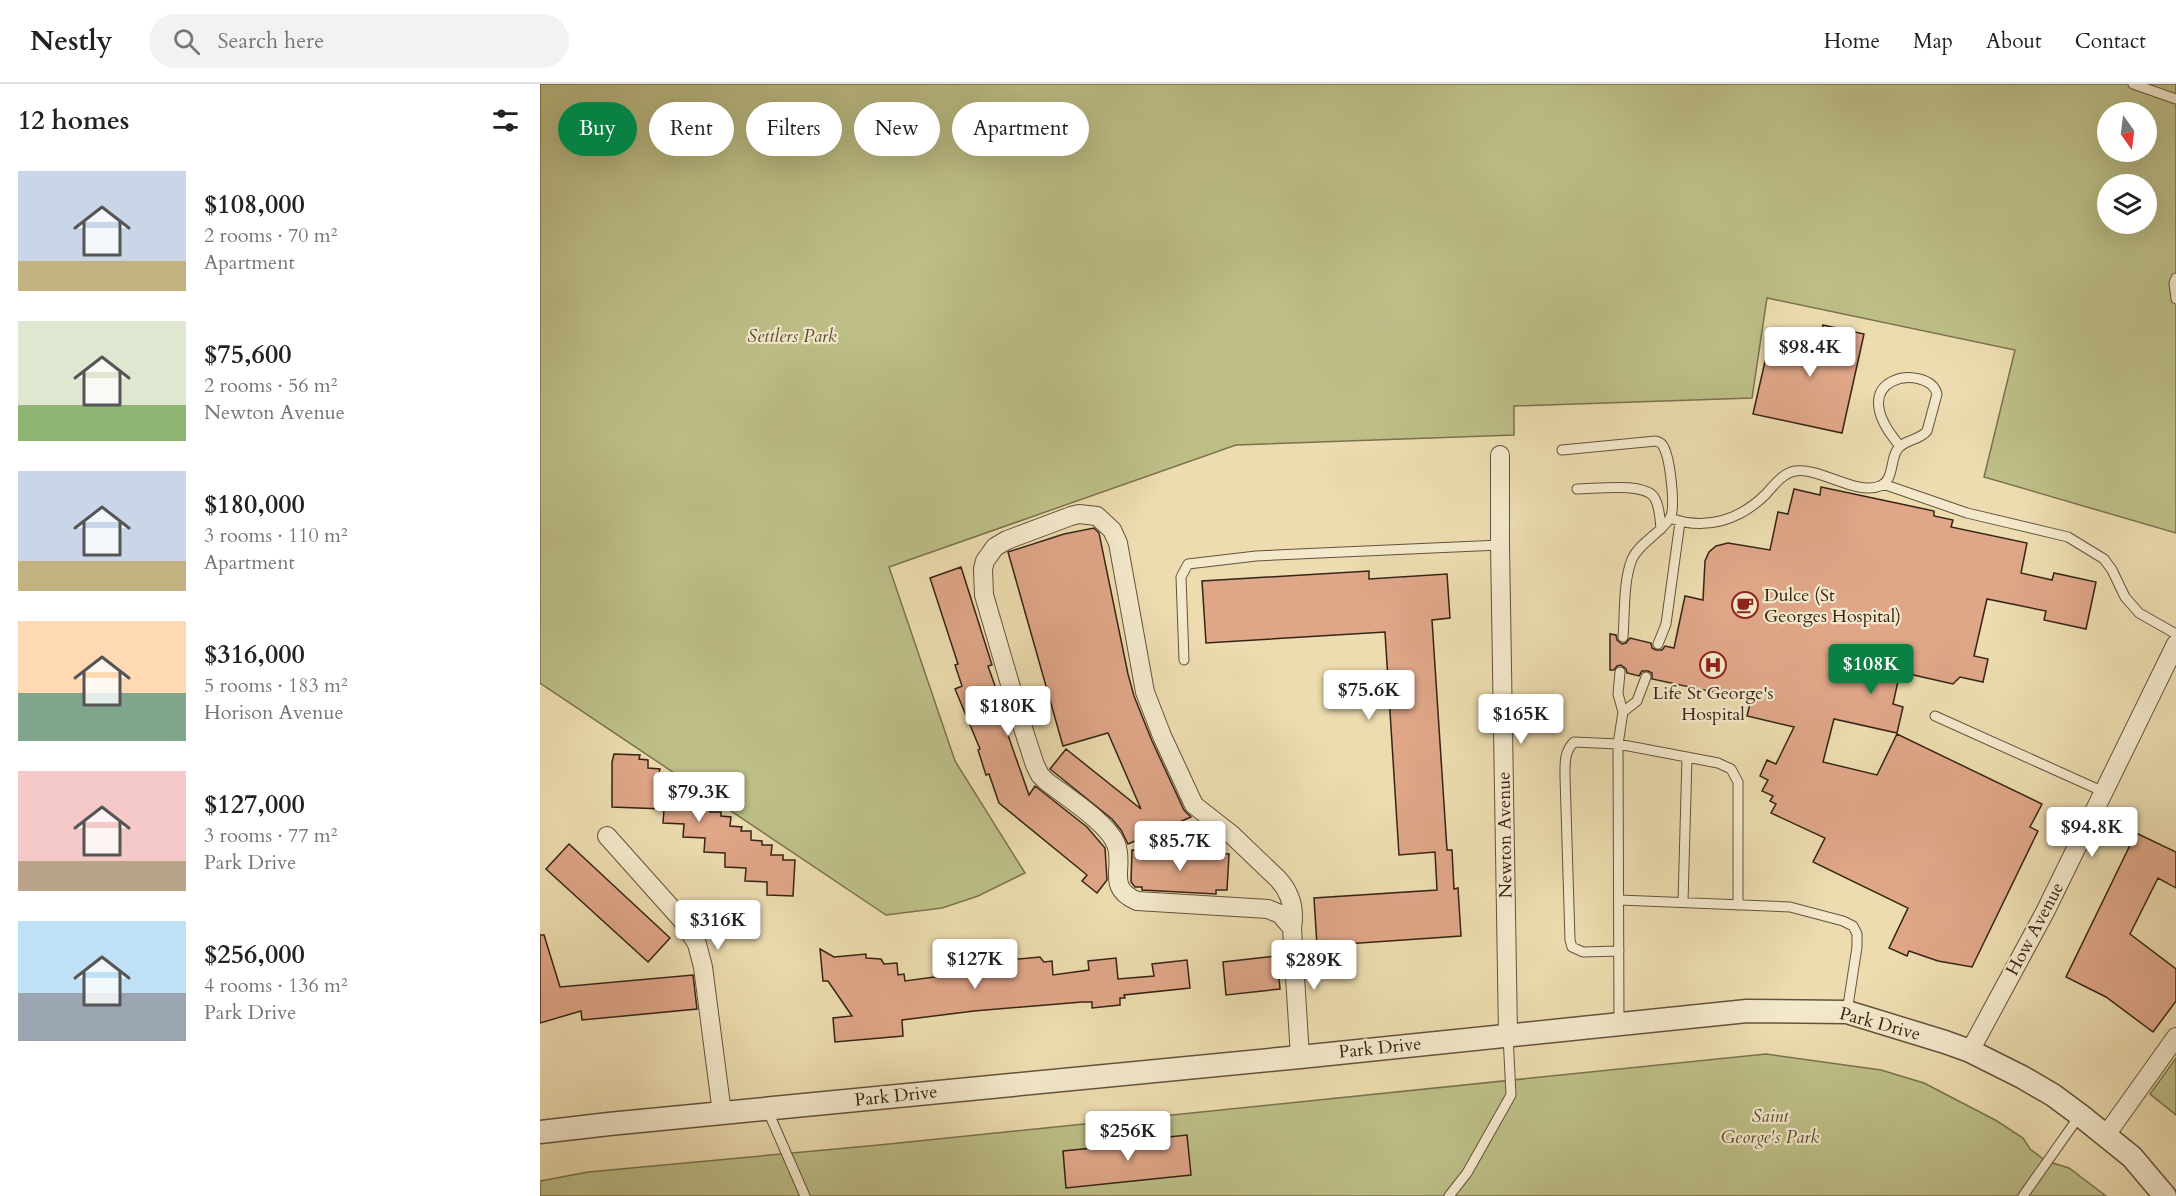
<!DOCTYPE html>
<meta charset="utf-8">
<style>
:root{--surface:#fff;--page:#f2f2f2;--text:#222;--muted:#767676;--line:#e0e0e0;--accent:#0b8043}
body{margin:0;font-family:Cardo,serif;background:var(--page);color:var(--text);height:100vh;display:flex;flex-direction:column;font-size:22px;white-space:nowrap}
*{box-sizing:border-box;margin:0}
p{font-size:20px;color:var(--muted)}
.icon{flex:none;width:33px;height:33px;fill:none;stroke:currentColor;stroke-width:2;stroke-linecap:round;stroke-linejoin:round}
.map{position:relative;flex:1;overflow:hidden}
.details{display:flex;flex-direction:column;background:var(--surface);width:540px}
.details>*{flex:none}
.guide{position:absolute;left:18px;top:18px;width:570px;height:54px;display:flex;gap:12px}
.needle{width:39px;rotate:166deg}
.controls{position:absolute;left:1557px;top:18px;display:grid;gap:12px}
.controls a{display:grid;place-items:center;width:60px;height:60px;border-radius:50%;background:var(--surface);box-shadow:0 6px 24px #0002;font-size:30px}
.price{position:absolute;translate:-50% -51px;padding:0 14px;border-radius:6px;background:#fff;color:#222;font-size:20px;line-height:39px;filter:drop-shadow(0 2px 3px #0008)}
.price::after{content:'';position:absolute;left:50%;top:36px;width:18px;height:14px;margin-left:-9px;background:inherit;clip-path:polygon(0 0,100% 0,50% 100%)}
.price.on{background:var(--accent);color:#fff}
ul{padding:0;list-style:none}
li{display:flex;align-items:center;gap:18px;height:150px;padding:0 18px}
li span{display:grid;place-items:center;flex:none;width:168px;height:120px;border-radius:0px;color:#555}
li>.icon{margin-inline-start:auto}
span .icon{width:72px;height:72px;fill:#fffc;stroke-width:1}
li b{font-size:26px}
h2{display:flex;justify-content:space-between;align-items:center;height:72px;padding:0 18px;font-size:26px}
.tag{padding:0 21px;border-radius:27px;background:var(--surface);box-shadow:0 6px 24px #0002;font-size:21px;line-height:54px}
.tag.on{background:var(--accent);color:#fff}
header{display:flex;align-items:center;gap:36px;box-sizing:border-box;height:84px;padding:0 30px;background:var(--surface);border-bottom:2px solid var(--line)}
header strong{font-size:28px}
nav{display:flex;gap:33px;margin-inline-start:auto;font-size:21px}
.search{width:420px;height:54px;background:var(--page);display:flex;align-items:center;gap:15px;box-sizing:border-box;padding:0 21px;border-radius:33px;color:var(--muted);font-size:22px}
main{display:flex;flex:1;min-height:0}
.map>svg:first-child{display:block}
.green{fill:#bdbf87;stroke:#7a724e;stroke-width:1.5;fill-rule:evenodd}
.building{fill:#dfa688;stroke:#362415;stroke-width:1.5}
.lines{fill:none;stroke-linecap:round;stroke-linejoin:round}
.service-casing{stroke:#64523c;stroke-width:11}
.minor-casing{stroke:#64523c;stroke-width:20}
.tertiary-casing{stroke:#64523c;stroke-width:25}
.service{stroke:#f3e8cb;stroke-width:9}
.minor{stroke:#f3e8cb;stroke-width:18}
.tertiary{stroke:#f3e8cb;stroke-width:22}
.labels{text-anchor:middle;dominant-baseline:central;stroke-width:4.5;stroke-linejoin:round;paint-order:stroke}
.park-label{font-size:18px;font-style:italic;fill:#584b32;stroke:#f3e8cb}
.poi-label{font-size:18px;fill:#362415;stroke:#f3e8cb;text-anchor:start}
.street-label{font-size:18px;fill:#362415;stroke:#f3e8cb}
</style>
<header>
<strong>Nestly</strong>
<div class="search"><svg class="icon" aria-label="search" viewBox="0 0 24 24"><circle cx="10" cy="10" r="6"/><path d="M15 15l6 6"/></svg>Search here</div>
<nav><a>Home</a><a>Map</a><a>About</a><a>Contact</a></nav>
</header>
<main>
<section class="details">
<h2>12 homes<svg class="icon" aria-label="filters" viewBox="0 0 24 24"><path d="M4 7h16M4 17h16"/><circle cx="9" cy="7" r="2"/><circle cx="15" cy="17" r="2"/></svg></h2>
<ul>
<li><span style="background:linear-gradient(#c9d6e8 75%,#c2b280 0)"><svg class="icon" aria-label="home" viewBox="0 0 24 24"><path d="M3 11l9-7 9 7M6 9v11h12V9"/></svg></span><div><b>$108,000</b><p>2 rooms · 70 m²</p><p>Apartment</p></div></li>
<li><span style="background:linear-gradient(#dfe7d0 70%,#8fb573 0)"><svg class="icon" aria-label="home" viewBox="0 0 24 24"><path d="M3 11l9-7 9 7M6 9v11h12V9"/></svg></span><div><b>$75,600</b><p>2 rooms · 56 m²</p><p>Newton Avenue</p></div></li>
<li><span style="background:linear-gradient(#c9d6e8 75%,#c2b280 0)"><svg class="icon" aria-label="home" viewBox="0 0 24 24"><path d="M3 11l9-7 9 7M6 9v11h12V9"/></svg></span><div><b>$180,000</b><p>3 rooms · 110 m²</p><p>Apartment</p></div></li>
<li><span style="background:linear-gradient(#ffd9b3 60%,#7fa58c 0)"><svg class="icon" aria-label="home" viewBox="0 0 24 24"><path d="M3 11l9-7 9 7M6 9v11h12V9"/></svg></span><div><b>$316,000</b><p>5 rooms · 183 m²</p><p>Horison Avenue</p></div></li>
<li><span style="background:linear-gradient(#f6c9c9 75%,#b9a48a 0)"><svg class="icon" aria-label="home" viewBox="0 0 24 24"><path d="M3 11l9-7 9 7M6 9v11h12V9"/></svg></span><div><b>$127,000</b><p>3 rooms · 77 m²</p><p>Park Drive</p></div></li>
<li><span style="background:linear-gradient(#bfe0f5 60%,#9aa5b1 0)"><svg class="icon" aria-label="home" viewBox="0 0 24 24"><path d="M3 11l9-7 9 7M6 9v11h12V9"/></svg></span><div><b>$256,000</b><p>4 rooms · 136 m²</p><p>Park Drive</p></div></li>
</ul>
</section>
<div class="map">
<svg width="1636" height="1112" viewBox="0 0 1636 1112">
<rect width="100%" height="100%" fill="#ecdcaf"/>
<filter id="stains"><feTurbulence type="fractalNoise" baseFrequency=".00333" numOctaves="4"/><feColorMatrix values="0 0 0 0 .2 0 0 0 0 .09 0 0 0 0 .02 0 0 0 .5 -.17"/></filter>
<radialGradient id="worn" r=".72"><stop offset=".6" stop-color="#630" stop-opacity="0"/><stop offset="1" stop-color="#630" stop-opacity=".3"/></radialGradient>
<path class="green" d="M 0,0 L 1636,0 L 1636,449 L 1444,393 L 1475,266 L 1227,214 L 1212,314 L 974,322 L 974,351 L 696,361 L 349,483 L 415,677 L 485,789 L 438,812 L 402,824 L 346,831 L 0,599 ZM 1568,28 L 1606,28 L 1606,68 L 1568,68 ZM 1568,100 L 1606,100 L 1606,140 L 1568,140 Z
M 1226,970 L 1341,986 L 1384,999 L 1457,1037 L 1483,1054 L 1490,1065 L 1506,1077 L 1529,1084 L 1566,1112 L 0,1112 L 0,1097 L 48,1088 L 339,1061 Z
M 1636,974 L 1636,1031 L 1610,1010 Z"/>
<path class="building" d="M 1283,241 L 1324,250 L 1302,349 L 1213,330 L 1232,247 L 1280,257 Z
M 1281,403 L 1394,427 L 1394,432 L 1413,436 L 1411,443 L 1487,459 L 1481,489 L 1512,496 L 1514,489 L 1556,498 L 1546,545 L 1504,536 L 1506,527 L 1447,515 L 1434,572 L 1448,575 L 1443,598 L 1420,593 L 1413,600 L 1360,588 L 1353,620 L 1363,623 L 1357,649 L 1294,635 L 1283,678 L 1337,691 L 1357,650 L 1502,720 L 1490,743 L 1498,747 L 1432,883 L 1398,877 L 1369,867 L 1367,872 L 1349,864 L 1368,824 L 1273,778 L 1285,754 L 1231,729 L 1236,720 L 1230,717 L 1233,712 L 1222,707 L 1228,696 L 1220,692 L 1227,676 L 1236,680 L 1254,643 L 1207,632 L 1211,616 L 1112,595 L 1112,589 L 1108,587 L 1102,587 L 1099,592 L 1087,589 L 1086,585 L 1081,581 L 1077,582 L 1074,586 L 1070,586 L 1070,550 L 1076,551 L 1077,556 L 1082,560 L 1086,559 L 1090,554 L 1111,559 L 1112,564 L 1116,566 L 1122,566 L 1125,562 L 1134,564 L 1145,512 L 1163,516 L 1165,477 L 1169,468 L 1176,462 L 1188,459 L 1230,466 L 1238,428 L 1248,430 L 1254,405 L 1280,411 Z
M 554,444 L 559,449 L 588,590 L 594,612 L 612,657 L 644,726 L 651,733 L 588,760 L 581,746 L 572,735 L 510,685 L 526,665 L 601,725 L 568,649 L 523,662 L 468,468 L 524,450 Z
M 421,483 L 452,581 L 448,582 L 467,636 L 463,637 L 489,711 L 495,702 L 547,743 L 565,764 L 567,796 L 557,809 L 542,797 L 547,791 L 459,719 L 449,690 L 446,691 L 438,666 L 440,665 L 415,605 L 422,602 L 415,581 L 418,580 L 390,494 Z
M 829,487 L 829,495 L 907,490 L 910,534 L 892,536 L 907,766 L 912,766 L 914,805 L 918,804 L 921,852 L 777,862 L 774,814 L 897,806 L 895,768 L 859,771 L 845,548 L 666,559 L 662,497 Z
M 74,670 L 100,671 L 99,675 L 108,676 L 108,684 L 120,685 L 119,689 L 129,689 L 128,699 L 140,700 L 140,704 L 149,704 L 149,713 L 161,714 L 160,718 L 170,718 L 170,728 L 181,728 L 181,732 L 191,733 L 190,742 L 202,743 L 201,747 L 211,747 L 211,756 L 222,757 L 222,761 L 232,761 L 231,771 L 243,771 L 243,776 L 255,776 L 253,812 L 227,811 L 227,798 L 205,797 L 206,784 L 185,783 L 185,769 L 164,768 L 165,754 L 143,753 L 144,740 L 123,739 L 124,725 L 72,723 L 72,678 Z
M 1596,749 L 1636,768 L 1636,804 L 1618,794 L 1590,850 L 1636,885 L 1636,917 L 1613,948 L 1566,913 L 1526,893 Z
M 29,760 L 130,854 L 108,878 L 6,785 Z
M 592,766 L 689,770 L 687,806 L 676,806 L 676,810 L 602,806 L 602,803 L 595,803 L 591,798 Z
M 0,851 L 4,851 L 20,903 L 153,891 L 157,925 L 42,936 L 41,927 L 0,939 Z
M 280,865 L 294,873 L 326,870 L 326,874 L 341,875 L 344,880 L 357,879 L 358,891 L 364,890 L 365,897 L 446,886 L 446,878 L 500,873 L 504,878 L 512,877 L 513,891 L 549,886 L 548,877 L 576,874 L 578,895 L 614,892 L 612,880 L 647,876 L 650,904 L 584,911 L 585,914 L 580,914 L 580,921 L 552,924 L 552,918 L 542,918 L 434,927 L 362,936 L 363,952 L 295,958 L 293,934 L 312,932 L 288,897 L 283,897 Z
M 737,872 L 740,905 L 686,911 L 683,878 Z
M 647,1051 L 651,1091 L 526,1104 L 523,1067 L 553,1064 L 553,1061 Z"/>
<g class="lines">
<defs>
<path id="service" d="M 1593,0 L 1636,15
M 1636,194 L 1634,199 L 1636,215
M 1022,366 L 1116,357 C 1120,359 1121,358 1123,362 C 1130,373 1136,424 1130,434 C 1120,450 1100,458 1092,475 C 1083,498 1085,528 1083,553
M 1343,400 L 1427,429 L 1528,453 L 1564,475 L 1572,486 L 1585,513 L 1599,529 L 1636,550
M 1037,405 C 1056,405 1103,398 1114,413 C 1120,422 1120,436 1121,445
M 1130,434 C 1166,447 1200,436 1226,410 C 1234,401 1243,389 1255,387 C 1280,383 1316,412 1340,402 C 1354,396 1350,377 1357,366 C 1364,355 1379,357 1387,347 L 1397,310 C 1389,279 1298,290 1360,362
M 1118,560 L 1126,540 L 1140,438
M 644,576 L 641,493 L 648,480 L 716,472 L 960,461
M 1083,628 L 1097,617 L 1106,593
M 1395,632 L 1564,708
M 1079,816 L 1250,823 L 1303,837 L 1313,842 L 1317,850 L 1317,863 L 1307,928
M 1143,818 L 1147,673
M 1079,867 L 1043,868 L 1032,863 L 1030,856 L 1025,692 C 1025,679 1024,668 1034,658 L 1078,660 L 1178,679 L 1191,685 L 1198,698 L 1198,821
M 1079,940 L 1078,660 L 1083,628 L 1078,610 L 1080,588
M 227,1025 L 265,1112
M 909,1112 L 927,1089 L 971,1011 L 968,951
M 1483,1112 L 1540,1031"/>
<path id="minor" d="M 960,371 L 960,461 L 968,951
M 67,752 L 142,836 L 157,860 L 163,883 L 182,1029
M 752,844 L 740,830 L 728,825 L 597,817 C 565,803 585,784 576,760 C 567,738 525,712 506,697 L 500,691 L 495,681 L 482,641 L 444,511 L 443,485 L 445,477 L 455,463 L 467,456 L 531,432 L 539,430 L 557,432 L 572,446 L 578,459 L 605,608 L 622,652 L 654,721 L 691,750 L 738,795 C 751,809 755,826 752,844 L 760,973
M 1430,967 L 1505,828 L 1636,560
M 1566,1051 L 1636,953"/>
<path id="tertiary" d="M 0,1048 L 69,1040 L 760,973 L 1207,927 L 1307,928 L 1405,958 L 1430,967 L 1482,993 L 1513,1011 L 1540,1031 L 1592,1073 L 1625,1112"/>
</defs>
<use href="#service" class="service-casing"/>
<use href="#minor" class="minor-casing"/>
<use href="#tertiary" class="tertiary-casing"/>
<use href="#service" class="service"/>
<use href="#minor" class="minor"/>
<use href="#tertiary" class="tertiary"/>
</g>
<defs>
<symbol id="cafe-ring" viewBox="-11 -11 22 22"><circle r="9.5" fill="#f3e8cb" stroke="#8f2418" stroke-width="1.5"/><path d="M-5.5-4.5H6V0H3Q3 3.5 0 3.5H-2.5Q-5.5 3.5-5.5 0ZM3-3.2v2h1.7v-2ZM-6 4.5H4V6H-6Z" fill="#8f2418"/></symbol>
<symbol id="hospital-ring" viewBox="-11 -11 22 22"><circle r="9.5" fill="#f3e8cb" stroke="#8f2418" stroke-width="1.5"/><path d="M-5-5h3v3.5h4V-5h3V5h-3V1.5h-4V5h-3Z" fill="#8f2418"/></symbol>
</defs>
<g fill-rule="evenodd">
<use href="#cafe-ring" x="1190" y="506" width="30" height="30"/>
<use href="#hospital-ring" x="1158" y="566" width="30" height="30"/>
</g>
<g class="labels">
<g class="park-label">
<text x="252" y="252">Settlers Park</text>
<text x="1230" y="1032">Saint<tspan x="1230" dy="21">George's Park</tspan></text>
</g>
<g class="poi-label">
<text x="1224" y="511">Dulce (St<tspan x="1224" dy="21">Georges Hospital)</tspan></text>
<text x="1173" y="609" text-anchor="middle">Life St George's<tspan x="1173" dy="21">Hospital</tspan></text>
</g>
<g class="street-label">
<text transform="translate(965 751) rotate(-91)">Newton Avenue</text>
<text transform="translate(1495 845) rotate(-62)">How Avenue</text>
<text transform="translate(1340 940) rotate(15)">Park Drive</text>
<text transform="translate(840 964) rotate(-6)">Park Drive</text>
<text transform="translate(356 1012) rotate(-6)">Park Drive</text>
</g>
</g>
<rect width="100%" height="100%" filter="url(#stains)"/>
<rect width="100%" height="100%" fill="url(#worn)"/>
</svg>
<div class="controls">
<a><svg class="needle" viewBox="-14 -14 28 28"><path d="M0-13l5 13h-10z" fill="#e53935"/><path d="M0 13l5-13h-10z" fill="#767676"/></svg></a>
<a><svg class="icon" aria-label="layers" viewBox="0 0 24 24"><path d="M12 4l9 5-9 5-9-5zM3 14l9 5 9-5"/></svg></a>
</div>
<b class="price" style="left:1270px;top:294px">$98.4K</b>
<b class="price on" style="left:1331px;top:611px">$108K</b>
<b class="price" style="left:829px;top:637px">$75.6K</b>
<b class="price" style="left:468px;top:653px">$180K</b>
<b class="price" style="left:981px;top:661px">$165K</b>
<b class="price" style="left:159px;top:739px">$79.3K</b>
<b class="price" style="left:1552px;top:774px">$94.8K</b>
<b class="price" style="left:640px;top:788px">$85.7K</b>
<b class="price" style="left:178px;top:867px">$316K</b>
<b class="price" style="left:435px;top:906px">$127K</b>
<b class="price" style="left:774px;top:907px">$289K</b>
<b class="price" style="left:588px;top:1078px">$256K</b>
<div class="guide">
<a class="tag on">Buy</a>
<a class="tag">Rent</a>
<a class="tag">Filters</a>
<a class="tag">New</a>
<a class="tag">Apartment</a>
</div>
</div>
</main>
